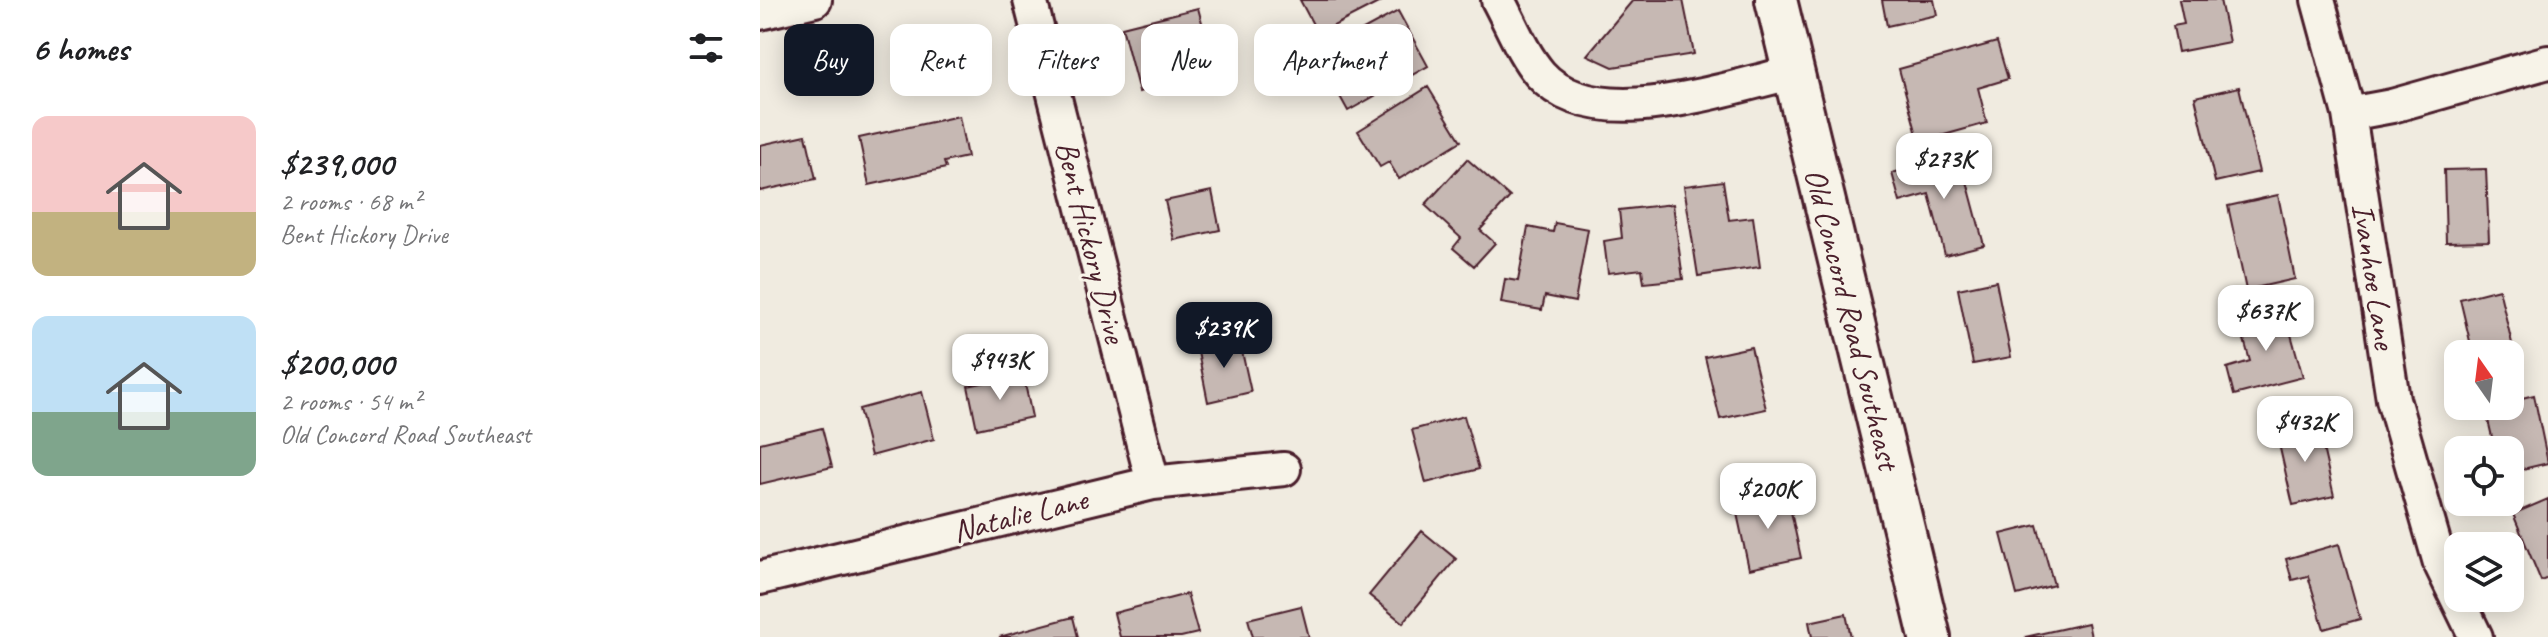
<!DOCTYPE html>
<meta charset="utf-8">
<style>
:root{--surface:#fff;--page:#f2f2f2;--text:#202124;--muted:#757577;--accent:#111827}
body{margin:0;font-family:Caveat,sans-serif;background:var(--page);color:var(--text);height:100vh;display:flex;flex-direction:column;font-size:30px;white-space:nowrap}
*{box-sizing:border-box;margin:0}
p{font-size:26px;color:var(--muted)}
.icon{flex:none;width:44px;height:44px;fill:none;stroke:currentColor;stroke-width:2;stroke-linecap:round;stroke-linejoin:round}
.map{position:relative;flex:1;overflow:hidden}
.side{display:flex;flex-direction:column;background:var(--surface);width:760px}
.side>*{flex:none}
.hud{position:absolute;left:24px;top:24px;width:760px;height:72px;display:flex;gap:16px}
.needle{width:52px;rotate:346deg}
.buttons{position:absolute;left:1684px;top:340px;display:grid;gap:16px}
.buttons a{display:grid;place-items:center;width:80px;height:80px;border-radius:16px;background:var(--surface);box-shadow:0 4px 20px #0003;font-size:40px}
.price{position:absolute;translate:-50% -68px;padding:0 18px;border-radius:16px;background:#fff;color:#222;font-size:26px;line-height:52px;filter:drop-shadow(0 2px 4px #0008)}
.price::after{content:'';position:absolute;left:50%;top:48px;width:24px;height:18px;margin-left:-12px;background:inherit;clip-path:polygon(0 0,100% 0,50% 100%)}
.price.current{background:var(--accent);color:#fff}
ul{padding:0;list-style:none}
li{display:flex;align-items:center;gap:24px;height:200px;padding:0 32px}
li span{display:grid;place-items:center;flex:none;width:224px;height:160px;border-radius:16px;color:#555}
li>.icon{margin-inline-start:auto}
span .icon{width:96px;height:96px;fill:#fffc;stroke-width:1}
li b{font-size:34px}
h2{display:flex;justify-content:space-between;align-items:center;height:96px;padding:0 32px;font-size:34px}
.pill{padding:0 28px;border-radius:16px;background:var(--surface);box-shadow:0 4px 20px #0003;font-size:28px;line-height:72px}
.pill.current{background:var(--accent);color:#fff}
main{display:flex;flex:1;min-height:0}
.map>svg:first-child{display:block}
.building{fill:#c6b8b3;stroke:#4a1f2b;stroke-width:2}
.lines{fill:none;stroke-linecap:round;stroke-linejoin:round}
.minor-casing{stroke:#4a1f2b;stroke-width:38}
.tertiary-casing{stroke:#4a1f2b;stroke-width:46}
.minor{stroke:#f7f3e8;stroke-width:32}
.tertiary{stroke:#f7f3e8;stroke-width:40}
.labels{text-anchor:middle;dominant-baseline:central;stroke-width:6;stroke-linejoin:round;paint-order:stroke}
.street-label{font-size:32px;fill:#4a1f2b;stroke:#f7f3e8}
</style>
<main>
<section class="side">
<h2>6 homes<svg class="icon" aria-label="filters" viewBox="0 0 24 24"><path d="M4 7h16M4 17h16"/><circle cx="9" cy="7" r="2"/><circle cx="15" cy="17" r="2"/></svg></h2>
<ul>
<li><span style="background:linear-gradient(#f6c9c9 60%,#c2b280 0)"><svg class="icon" aria-label="home" viewBox="0 0 24 24"><path d="M3 11l9-7 9 7M6 9v11h12V9"/></svg></span><div><b>$239,000</b><p>2 rooms · 68 m²</p><p>Bent Hickory Drive</p></div></li>
<li><span style="background:linear-gradient(#bfe0f5 60%,#7fa58c 0)"><svg class="icon" aria-label="home" viewBox="0 0 24 24"><path d="M3 11l9-7 9 7M6 9v11h12V9"/></svg></span><div><b>$200,000</b><p>2 rooms · 54 m²</p><p>Old Concord Road Southeast</p></div></li>
</ul>
</section>
<div class="map">
<svg width="1788" height="637" viewBox="0 0 1788 637">
<rect width="100%" height="100%" fill="#f0ebe0"/>
<filter id="ink" filterUnits="userSpaceOnUse"><feTurbulence type="fractalNoise" baseFrequency=".0125" numOctaves="2"/><feDisplacementMap in="SourceGraphic" scale="16" xChannelSelector="R" yChannelSelector="G"/><feConvolveMatrix kernelMatrix="1 2 1 2 8 2 1 2 1" color-interpolation-filters="sRGB"/></filter>
<g filter="url(#ink)">
<path class="building" d="M 540,0 L 624,0 L 558,34 Z
M 873,0 L 923,0 L 934,54 L 853,67 L 827,55 Z
M 1122,0 L 1174,0 L 1177,15 L 1127,26 Z
M 1419,0 L 1460,0 L 1469,42 L 1418,52 L 1413,26 L 1424,24 Z
M 438,8 L 447,41 L 415,49 L 423,80 L 379,92 L 362,27 Z
M 638,11 L 668,66 L 588,111 L 557,55 Z
M 1237,42 L 1248,79 L 1218,88 L 1227,123 L 1159,142 L 1139,69 Z
M 668,87 L 701,141 L 639,179 L 629,162 L 620,167 L 598,131 Z
M 1479,87 L 1499,172 L 1455,182 L 1435,97 Z
M 199,116 L 207,157 L 184,162 L 186,168 L 109,185 L 99,138 Z
M 46,135 L 56,179 L 0,191 L 0,145 Z
M 1200,155 L 1224,245 L 1185,255 L 1169,194 L 1140,202 L 1132,173 Z
M 707,159 L 750,197 L 720,230 L 735,243 L 714,266 L 693,248 L 701,238 L 665,205 Z
M 1726,169 L 1729,241 L 1686,242 L 1684,170 Z
M 963,181 L 969,220 L 993,217 L 1000,267 L 938,276 L 924,186 Z
M 452,191 L 460,230 L 414,240 L 405,201 Z
M 1518,195 L 1535,279 L 1486,290 L 1468,206 Z
M 913,204 L 923,279 L 884,283 L 882,269 L 848,273 L 844,241 L 862,238 L 859,210 Z
M 795,223 L 828,229 L 815,302 L 785,296 L 782,310 L 741,303 L 745,279 L 758,281 L 768,227 L 793,232 Z
M 1236,281 L 1251,357 L 1213,364 L 1198,289 Z
M 1739,289 L 1756,360 L 1750,362 L 1750,354 L 1713,354 L 1700,299 Z
M 1523,306 L 1543,377 L 1474,395 L 1467,368 L 1490,361 L 1478,318 Z
M 479,338 L 491,392 L 448,402 L 437,347 Z
M 991,347 L 1006,409 L 960,419 L 945,357 Z
M 263,374 L 272,417 L 217,429 L 208,386 Z
M 162,392 L 174,439 L 111,456 L 99,409 Z
M 1774,395 L 1788,463 L 1750,472 L 1750,450 L 1735,450 L 1725,407 L 1750,406 L 1750,401 Z
M 704,416 L 719,469 L 666,483 L 652,430 Z
M 1557,422 L 1574,496 L 1533,505 L 1516,431 Z
M 62,428 L 72,467 L 0,484 L 0,443 Z
M 1027,493 L 1041,558 L 989,569 L 975,504 Z
M 1788,499 L 1788,578 L 1781,581 L 1753,514 Z
M 1277,525 L 1294,585 L 1257,595 L 1241,534 Z
M 662,531 L 696,559 L 643,623 L 609,595 Z
M 1579,544 L 1600,619 L 1564,629 L 1548,576 L 1532,580 L 1526,559 Z
M 427,594 L 438,633 L 421,637 L 360,637 L 354,613 Z
M 541,606 L 549,637 L 493,637 L 488,619 Z
M 1086,614 L 1091,637 L 1052,637 L 1049,622 Z
M 313,617 L 318,637 L 239,637 Z
M 1328,623 L 1331,637 L 1265,637 Z"/>
<g class="lines">
<defs>
<path id="minor" d="M 270,0 L 393,483
M 738,0 C 751,24 762,53 780,74 C 835,136 963,88 1031,73
M 1558,0 L 1589,114 L 1633,399 L 1680,563 L 1716,637
M 0,13 L 55,0
M 1589,114 L 1632,106 L 1788,62
M 0,578 L 393,483 L 524,469"/>
<path id="tertiary" d="M 1016,0 L 1170,637"/>
</defs>
<use href="#minor" class="minor-casing"/>
<use href="#tertiary" class="tertiary-casing"/>
<use href="#minor" class="minor"/>
<use href="#tertiary" class="tertiary"/>
</g>
</g>
<g class="labels">
<g class="street-label">
<text transform="translate(331 242) rotate(76)">Bent Hickory Drive</text>
<text transform="translate(1614 276) rotate(81)">Ivanhoe Lane</text>
<text transform="translate(1092 319) rotate(76)">Old Concord Road Southeast</text>
<text transform="translate(260 515) rotate(-14)">Natalie Lane</text>
</g>
</g>
</svg>
<div class="buttons">
<a><svg class="needle" viewBox="-14 -14 28 28"><path d="M0-13l5 13h-10z" fill="#e53935"/><path d="M0 13l5-13h-10z" fill="#757577"/></svg></a>
<a><svg class="icon" aria-label="locate" viewBox="0 0 24 24"><circle cx="12" cy="12" r="6"/><path d="M12 2v4M12 18v4M2 12h4M18 12h4"/></svg></a>
<a><svg class="icon" aria-label="layers" viewBox="0 0 24 24"><path d="M12 4l9 5-9 5-9-5zM3 14l9 5 9-5"/></svg></a>
</div>
<b class="price" style="left:1184px;top:201px">$273K</b>
<b class="price" style="left:1506px;top:353px">$637K</b>
<b class="price current" style="left:464px;top:370px">$239K</b>
<b class="price" style="left:240px;top:402px">$943K</b>
<b class="price" style="left:1545px;top:464px">$432K</b>
<b class="price" style="left:1008px;top:531px">$200K</b>
<div class="hud">
<a class="pill current">Buy</a>
<a class="pill">Rent</a>
<a class="pill">Filters</a>
<a class="pill">New</a>
<a class="pill">Apartment</a>
</div>
</div>
</main>
